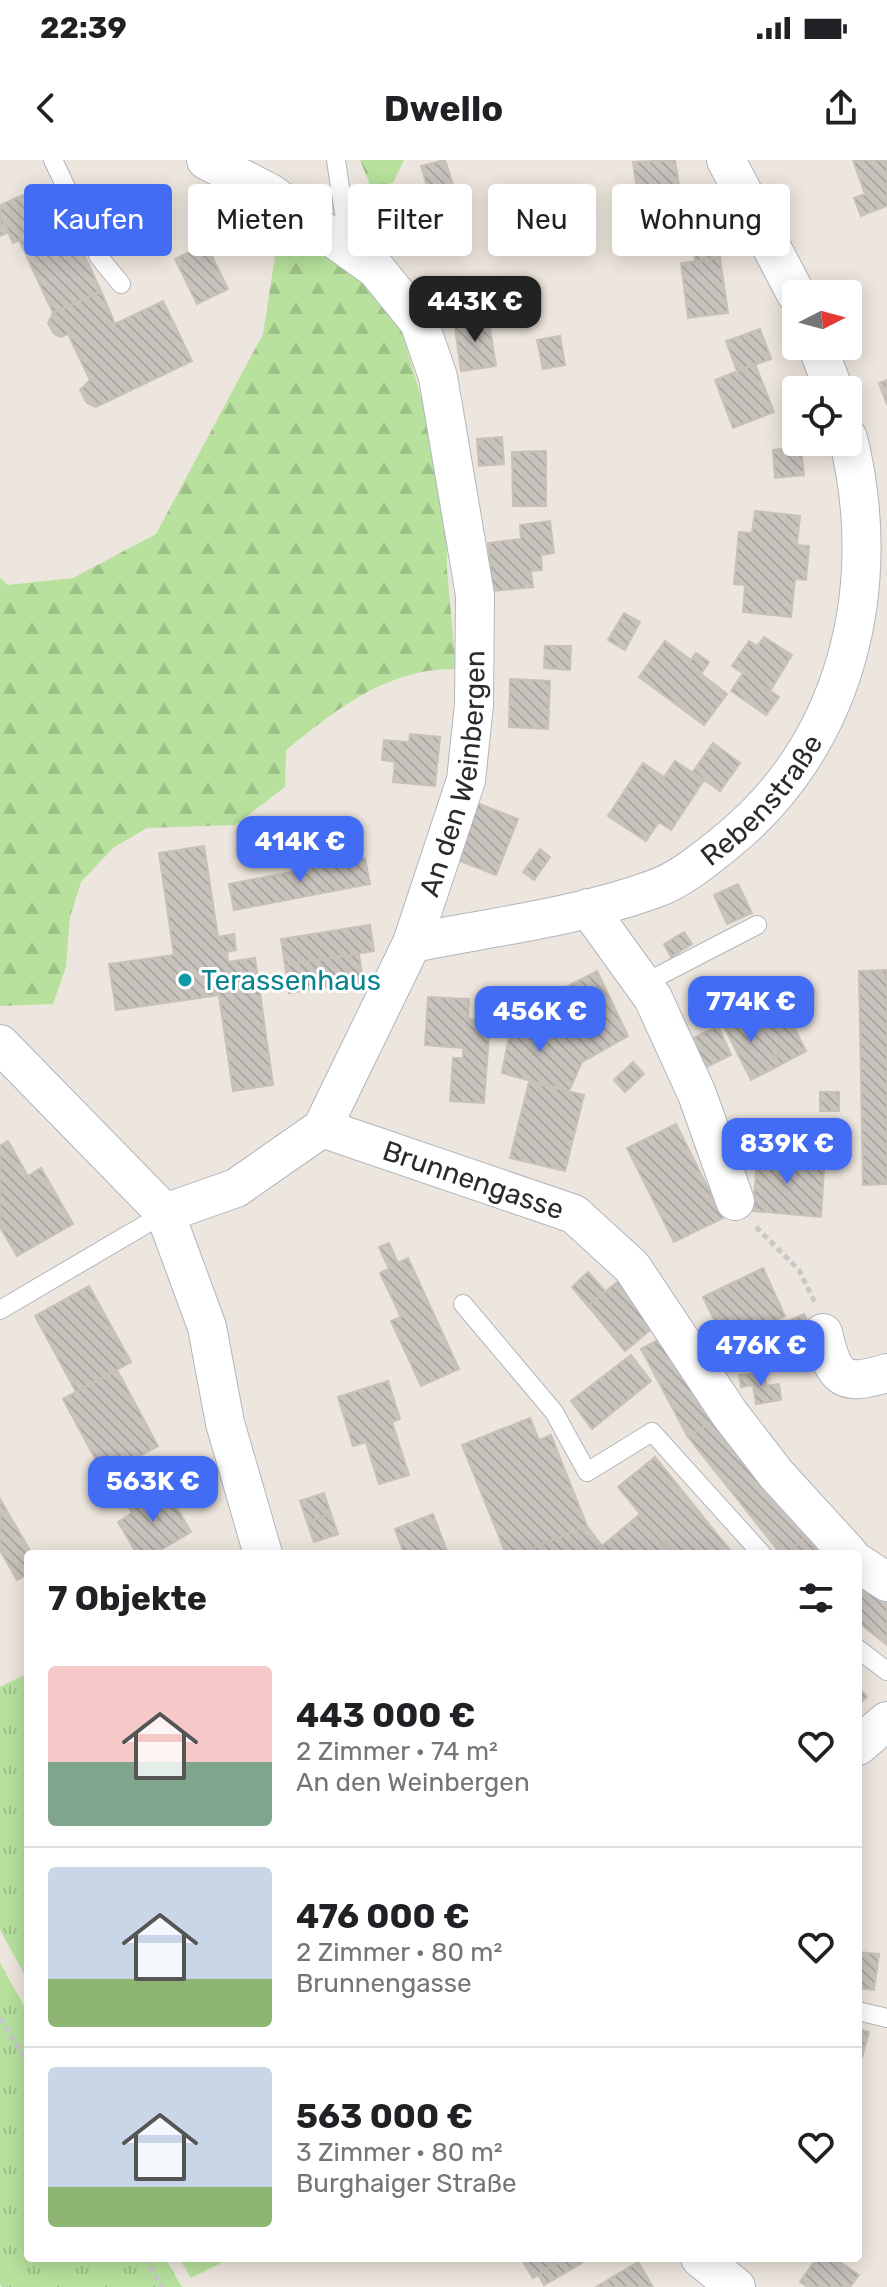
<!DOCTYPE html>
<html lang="de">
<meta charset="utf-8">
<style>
:root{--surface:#fff;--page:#f2f2f2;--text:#202124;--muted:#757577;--line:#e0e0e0;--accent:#436cf4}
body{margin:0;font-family:Rubik,sans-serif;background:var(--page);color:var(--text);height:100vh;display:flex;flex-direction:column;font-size:30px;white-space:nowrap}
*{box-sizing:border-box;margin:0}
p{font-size:26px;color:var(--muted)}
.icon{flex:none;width:44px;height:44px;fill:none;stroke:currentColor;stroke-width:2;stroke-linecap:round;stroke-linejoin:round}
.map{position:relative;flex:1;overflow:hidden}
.drawer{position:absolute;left:24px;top:1390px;width:838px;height:712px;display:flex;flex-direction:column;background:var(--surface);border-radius:8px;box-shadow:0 4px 20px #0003}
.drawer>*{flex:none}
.banner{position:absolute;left:24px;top:24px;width:840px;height:72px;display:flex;gap:16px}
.needle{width:52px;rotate:84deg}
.controls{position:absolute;left:782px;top:120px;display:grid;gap:16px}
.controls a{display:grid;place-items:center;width:80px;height:80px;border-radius:8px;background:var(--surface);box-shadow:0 4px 20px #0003;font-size:40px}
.price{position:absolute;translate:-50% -68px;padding:0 18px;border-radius:16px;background:var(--accent);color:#fff;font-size:26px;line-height:52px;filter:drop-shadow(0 2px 4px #0008)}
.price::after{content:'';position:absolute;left:50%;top:48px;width:24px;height:18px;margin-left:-12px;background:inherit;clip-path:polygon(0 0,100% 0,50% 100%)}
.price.current{background:#222;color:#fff}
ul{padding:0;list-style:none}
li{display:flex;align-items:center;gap:24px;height:200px;padding:0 24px}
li+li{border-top:2px solid var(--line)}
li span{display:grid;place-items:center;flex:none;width:224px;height:160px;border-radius:8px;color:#555}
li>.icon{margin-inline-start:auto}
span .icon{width:96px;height:96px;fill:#fffc;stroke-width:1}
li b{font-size:34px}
h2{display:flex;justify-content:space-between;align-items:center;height:96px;padding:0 24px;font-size:34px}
.tag{padding:0 28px;border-radius:8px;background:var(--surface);box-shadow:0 4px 20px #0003;font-size:28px;line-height:72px}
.tag.current{background:var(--accent);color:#fff}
.status{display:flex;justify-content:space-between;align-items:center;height:56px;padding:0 40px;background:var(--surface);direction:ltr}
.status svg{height:22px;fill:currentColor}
header{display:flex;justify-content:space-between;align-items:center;height:104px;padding:0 24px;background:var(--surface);font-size:36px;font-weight:700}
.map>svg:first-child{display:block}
.grass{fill:url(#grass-tufts)}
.forest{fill:url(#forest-firs)}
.building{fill:url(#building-back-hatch);stroke:#c8c1b8;stroke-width:2}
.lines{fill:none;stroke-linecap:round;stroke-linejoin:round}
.lane-casing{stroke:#b1b5be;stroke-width:20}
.street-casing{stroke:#b1b5be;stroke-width:40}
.path{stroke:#c8c8c8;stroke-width:5;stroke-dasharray:6 4;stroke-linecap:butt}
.lane{stroke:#fff;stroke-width:18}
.street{stroke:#fff;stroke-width:38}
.culture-dot{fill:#0f9aa8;stroke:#fff;stroke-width:3}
.labels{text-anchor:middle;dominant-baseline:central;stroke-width:6;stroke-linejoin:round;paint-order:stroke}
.street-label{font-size:28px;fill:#2b2b2b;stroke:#fff}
.culture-label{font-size:28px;fill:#0d838f;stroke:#fff;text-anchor:start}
</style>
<div class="status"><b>22:39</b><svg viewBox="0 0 49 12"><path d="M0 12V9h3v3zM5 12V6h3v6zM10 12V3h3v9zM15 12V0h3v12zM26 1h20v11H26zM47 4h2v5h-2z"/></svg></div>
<header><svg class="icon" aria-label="back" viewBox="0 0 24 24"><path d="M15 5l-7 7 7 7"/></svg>Dwello<svg class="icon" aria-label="share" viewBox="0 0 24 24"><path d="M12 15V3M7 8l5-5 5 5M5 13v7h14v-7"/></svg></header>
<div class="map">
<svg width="887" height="2127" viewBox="0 0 887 2127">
<defs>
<pattern id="grass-tufts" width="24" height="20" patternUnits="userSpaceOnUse" patternTransform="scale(2)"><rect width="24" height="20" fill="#b7e19c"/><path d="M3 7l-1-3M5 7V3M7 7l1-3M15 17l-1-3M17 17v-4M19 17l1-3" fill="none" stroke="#9ec187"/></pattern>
<pattern id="forest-firs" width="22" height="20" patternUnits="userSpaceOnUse" patternTransform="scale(2)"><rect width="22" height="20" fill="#b7e19c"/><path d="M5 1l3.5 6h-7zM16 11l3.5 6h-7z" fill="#9ec187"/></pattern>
<pattern id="building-back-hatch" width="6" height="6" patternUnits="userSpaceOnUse" patternTransform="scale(2)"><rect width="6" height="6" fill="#c8c3bd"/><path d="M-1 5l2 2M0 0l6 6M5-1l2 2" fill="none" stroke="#aca8a3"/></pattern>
</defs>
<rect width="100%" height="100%" fill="#ede6de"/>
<path class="grass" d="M 28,1513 L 28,1821 L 0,1770 L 0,1527 Z
M 0,1803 L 28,1853 L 28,2098 L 165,2098 L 182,2127 L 2,2127 L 0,2124 Z
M 179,2098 L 231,2098 L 191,2118 Z"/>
<path class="forest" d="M 360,0 L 404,0 L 393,23 L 371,27 Z
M 280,64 L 354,105 L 399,163 L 430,267 L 446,344 L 447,410 L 456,509 C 387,508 337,549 286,590 L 285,627 L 235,665 L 147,668 L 113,688 L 81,722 L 70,757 L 66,807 L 53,844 L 0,846 L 0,418 L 8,425 L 73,418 L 156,374 L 263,174 Z"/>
<path class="building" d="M 445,0 L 471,81 L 439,92 L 424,46 L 413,49 L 408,32 L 427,26 L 421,6 Z
M 675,0 L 683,51 L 641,57 L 633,2 Z
M 853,0 L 887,0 L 887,46 L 861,56 L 854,38 L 865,34 Z
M 39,28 L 55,64 L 13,83 L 0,54 L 0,45 Z
M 703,49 L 708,61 L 683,72 L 677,60 Z
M 0,54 L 9,72 L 0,76 Z
M 67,58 L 101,131 L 53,153 L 19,80 Z
M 720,81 L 720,98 L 695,102 L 693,84 Z
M 206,84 L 228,129 L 197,144 L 175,99 Z
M 720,98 L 728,153 L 688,158 L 681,103 Z
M 101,131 L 115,164 L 163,141 L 192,201 L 96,247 L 87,243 L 80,230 L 90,220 L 68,174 L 61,177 L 54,174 L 48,163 L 53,153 Z
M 438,136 L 444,159 L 430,163 L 423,140 Z
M 488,156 L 496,206 L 461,211 L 454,161 Z
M 760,169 L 771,199 L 737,211 L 726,181 Z
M 560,176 L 565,205 L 543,209 L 537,180 Z
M 755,204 L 774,252 L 733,268 L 715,220 Z
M 887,220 L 887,245 L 879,223 Z
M 502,277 L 504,304 L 479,306 L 477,279 Z
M 801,287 L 804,315 L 775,318 L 773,290 Z
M 546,291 L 546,346 L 513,346 L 512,292 Z
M 755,351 L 800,356 L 797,385 L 809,386 L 806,420 L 795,419 L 791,457 L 743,452 L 745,425 L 734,424 L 739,372 L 752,373 Z
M 550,361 L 554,393 L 541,395 L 542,410 L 531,411 L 533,427 L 493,431 L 488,383 L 521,379 L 520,365 Z
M 624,453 L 640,462 L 625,490 L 608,480 Z
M 764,477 L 792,495 L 770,531 L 732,506 L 749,481 L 757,486 Z
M 665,481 L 691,500 L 696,493 L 709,502 L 701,514 L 727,534 L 704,565 L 639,517 Z
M 545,486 L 571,486 L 570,510 L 544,508 Z
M 744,512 L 779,537 L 766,555 L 731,531 Z
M 510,519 L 550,521 L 548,569 L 509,567 Z
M 410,574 L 440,577 L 435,626 L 393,622 L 395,602 L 382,600 L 384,580 L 409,582 Z
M 713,583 L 740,603 L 720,631 L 693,612 Z
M 675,601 L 704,620 L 671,670 L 659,662 L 646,681 L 608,656 L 643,603 L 664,617 Z
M 474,642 L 518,659 L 496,715 L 452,698 Z
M 204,686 L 218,777 L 234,774 L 236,790 L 227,792 L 228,802 L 255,798 L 273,925 L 233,931 L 219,835 L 116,850 L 109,804 L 174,795 L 159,693 Z
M 540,689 L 550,697 L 534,720 L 523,712 Z
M 365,698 L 370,724 L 234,750 L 229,724 Z
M 738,724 L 752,753 L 727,764 L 714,735 Z
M 370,765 L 374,791 L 285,805 L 281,779 Z
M 684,772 L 692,784 L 671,797 L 664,784 Z
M 359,794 L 363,822 L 289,833 L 285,805 Z
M 887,810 L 887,1024 L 863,1025 L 859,811 Z
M 597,811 L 628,876 L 582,902 L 531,845 Z
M 777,834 L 806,891 L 780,905 L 751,848 Z
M 428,837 L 469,839 L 468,859 L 490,861 L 484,943 L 450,941 L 453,898 L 463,898 L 463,888 L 425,885 Z
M 531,845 L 582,902 L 569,931 L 502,913 L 512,860 L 528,865 Z
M 751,848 L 780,905 L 751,920 L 722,863 Z
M 718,866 L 731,895 L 704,908 L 691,879 Z
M 633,902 L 644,914 L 625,932 L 614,920 Z
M 529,922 L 584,935 L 565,1011 L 510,998 Z
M 820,932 L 839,932 L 839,951 L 820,951 Z
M 676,964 L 723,1058 L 674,1082 L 627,988 Z
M 789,972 L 811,974 L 809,1002 L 787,1000 Z
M 8,981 L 28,1016 L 41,1008 L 73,1064 L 17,1096 L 0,1067 L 0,986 Z
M 758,987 L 782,989 L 780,1005 L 824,1009 L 821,1057 L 753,1051 Z
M 389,1083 L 398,1103 L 408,1098 L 459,1209 L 421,1226 L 391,1161 L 401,1157 L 380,1113 L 389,1109 L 379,1087 Z
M 763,1108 L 785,1156 L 726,1184 L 703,1137 Z
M 588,1112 L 605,1131 L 588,1146 L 572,1127 Z
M 622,1118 L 660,1162 L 625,1191 L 588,1146 Z
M 89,1126 L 131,1202 L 76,1232 L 35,1156 Z
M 804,1154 L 814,1178 L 799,1185 L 789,1161 Z
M 673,1172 L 718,1257 L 688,1277 L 641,1189 Z
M 631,1195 L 651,1221 L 592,1269 L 571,1241 Z
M 117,1210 L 158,1286 L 104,1315 L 63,1239 Z
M 764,1212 L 766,1226 L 779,1224 L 781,1240 L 756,1244 L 753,1225 L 741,1227 L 739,1215 Z
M 388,1221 L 400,1259 L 392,1262 L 409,1315 L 379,1324 L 366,1282 L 353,1286 L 338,1237 Z
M 718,1257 L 810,1373 L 787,1394 L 781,1394 L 688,1277 Z
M 530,1258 L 539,1280 L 551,1275 L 587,1366 L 518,1394 L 506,1394 L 462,1285 Z
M 655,1297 L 733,1394 L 673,1394 L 618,1327 Z
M 147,1331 L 155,1345 L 170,1336 L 191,1372 L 154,1394 L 137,1394 L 118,1362 L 132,1353 L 126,1343 Z
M 324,1333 L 331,1354 L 307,1362 L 300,1341 Z
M 0,1339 L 32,1394 L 28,1394 L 28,1414 L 17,1420 L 0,1390 Z
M 331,1354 L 338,1374 L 314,1382 L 307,1362 Z
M 433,1354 L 448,1394 L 404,1394 L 395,1369 Z
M 640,1354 L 673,1394 L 592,1394 L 602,1386 Z
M 587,1366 L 602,1386 L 592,1394 L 518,1394 Z
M 810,1373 L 833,1394 L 787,1394 Z
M 858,1416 L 887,1439 L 887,1485 L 858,1462 Z
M 858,1527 L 867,1537 L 858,1545 Z
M 858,1792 L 879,1794 L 874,1830 L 858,1828 Z
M 858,1869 L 869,1872 L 862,1897 L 858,1896 Z
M 521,2098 L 566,2098 L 533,2118 Z
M 566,2098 L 579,2098 L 582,2103 L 544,2125 L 538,2114 Z
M 817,2098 L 834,2098 L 859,2115 L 850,2127 L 808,2127 L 800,2122 Z
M 638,2102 L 653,2127 L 596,2127 Z"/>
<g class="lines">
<defs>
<path id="lane" d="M 53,0 L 99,97 L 121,124
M 336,0 L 349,87
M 643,824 L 757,765
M 463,1144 L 554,1252 L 587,1312 L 652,1272 L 762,1394
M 0,1150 L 165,1053
M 858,1489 L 887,1511
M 858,1851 L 887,1858"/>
<g id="street">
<path d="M 726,0 L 796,134"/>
<path d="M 817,186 L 834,230"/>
<path d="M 588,748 L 653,838 L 697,934 L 735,1041"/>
<path id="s1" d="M 412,783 C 492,767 577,757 654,729 C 680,720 704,700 725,683 C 847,585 885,427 848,278"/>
<path d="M 0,884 L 165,1053 L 207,1167 L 225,1263 L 263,1394"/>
<path id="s2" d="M 322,968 L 574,1054 L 632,1107 L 729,1253 L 776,1314 L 849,1394"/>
<path id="s3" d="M 165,1053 L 236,1028 L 322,968 L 412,783 L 466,620 L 474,545 L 475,435 L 438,217 L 419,162 L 376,109 L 270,33 L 206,0"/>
<path d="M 823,1173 C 834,1219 842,1227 887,1213"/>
<path d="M 858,1403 L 887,1422"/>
<path d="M 858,1586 L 887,1561"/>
<path d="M 700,2098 L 736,2127"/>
</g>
</defs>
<use href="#lane" class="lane-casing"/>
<use href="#street" class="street-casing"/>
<path class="path" d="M 756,1067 L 799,1110 L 815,1143
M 0,1858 L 28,1904
M 145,2098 L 162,2127"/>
<use href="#lane" class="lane"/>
<use href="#street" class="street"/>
</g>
<circle class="culture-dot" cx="185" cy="820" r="8"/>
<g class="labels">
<g class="street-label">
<text stroke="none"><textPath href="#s3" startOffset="562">An den Weinbergen</textPath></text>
<text stroke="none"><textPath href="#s1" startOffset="390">Rebenstraße</textPath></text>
<text stroke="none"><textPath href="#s2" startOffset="160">Brunnengasse</textPath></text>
</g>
<g class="culture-label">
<text x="201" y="820">Terassenhaus</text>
</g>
</g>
</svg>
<div class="controls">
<a><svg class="needle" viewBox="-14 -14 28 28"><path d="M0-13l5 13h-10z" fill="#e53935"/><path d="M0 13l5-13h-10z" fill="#757577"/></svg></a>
<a><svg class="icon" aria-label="locate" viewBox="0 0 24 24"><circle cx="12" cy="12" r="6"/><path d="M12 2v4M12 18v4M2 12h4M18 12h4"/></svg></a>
</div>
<b class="price current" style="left:475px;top:184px">443K €</b>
<b class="price" style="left:300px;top:724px">414K €</b>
<b class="price" style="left:751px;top:884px">774K €</b>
<b class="price" style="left:540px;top:894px">456K €</b>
<b class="price" style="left:787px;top:1026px">839K €</b>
<b class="price" style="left:761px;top:1228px">476K €</b>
<b class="price" style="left:153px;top:1364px">563K €</b>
<div class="banner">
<a class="tag current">Kaufen</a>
<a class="tag">Mieten</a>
<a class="tag">Filter</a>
<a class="tag">Neu</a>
<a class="tag">Wohnung</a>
</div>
<section class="drawer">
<h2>7 Objekte<svg class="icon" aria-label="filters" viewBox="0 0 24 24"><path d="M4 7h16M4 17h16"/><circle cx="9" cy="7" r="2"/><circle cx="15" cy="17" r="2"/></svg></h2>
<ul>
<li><span style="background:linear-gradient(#f6c9c9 60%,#7fa58c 0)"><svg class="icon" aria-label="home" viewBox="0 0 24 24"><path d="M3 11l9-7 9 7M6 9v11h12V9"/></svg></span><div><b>443 000 €</b><p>2 Zimmer · 74 m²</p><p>An den Weinbergen</p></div><svg class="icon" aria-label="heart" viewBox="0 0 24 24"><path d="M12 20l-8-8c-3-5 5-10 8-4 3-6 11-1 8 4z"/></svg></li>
<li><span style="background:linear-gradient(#c9d6e8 70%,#8fb573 0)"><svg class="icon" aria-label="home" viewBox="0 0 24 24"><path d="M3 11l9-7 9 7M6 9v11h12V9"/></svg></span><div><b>476 000 €</b><p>2 Zimmer · 80 m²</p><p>Brunnengasse</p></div><svg class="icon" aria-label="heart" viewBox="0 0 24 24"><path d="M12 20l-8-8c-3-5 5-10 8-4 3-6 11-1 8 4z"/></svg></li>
<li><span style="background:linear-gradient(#c9d6e8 75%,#8fb573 0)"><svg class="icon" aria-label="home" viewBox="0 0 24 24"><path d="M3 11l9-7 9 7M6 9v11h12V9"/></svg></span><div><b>563 000 €</b><p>3 Zimmer · 80 m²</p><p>Burghaiger Straße</p></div><svg class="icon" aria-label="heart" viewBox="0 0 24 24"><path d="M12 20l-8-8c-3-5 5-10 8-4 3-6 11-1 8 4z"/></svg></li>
</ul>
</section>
</div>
